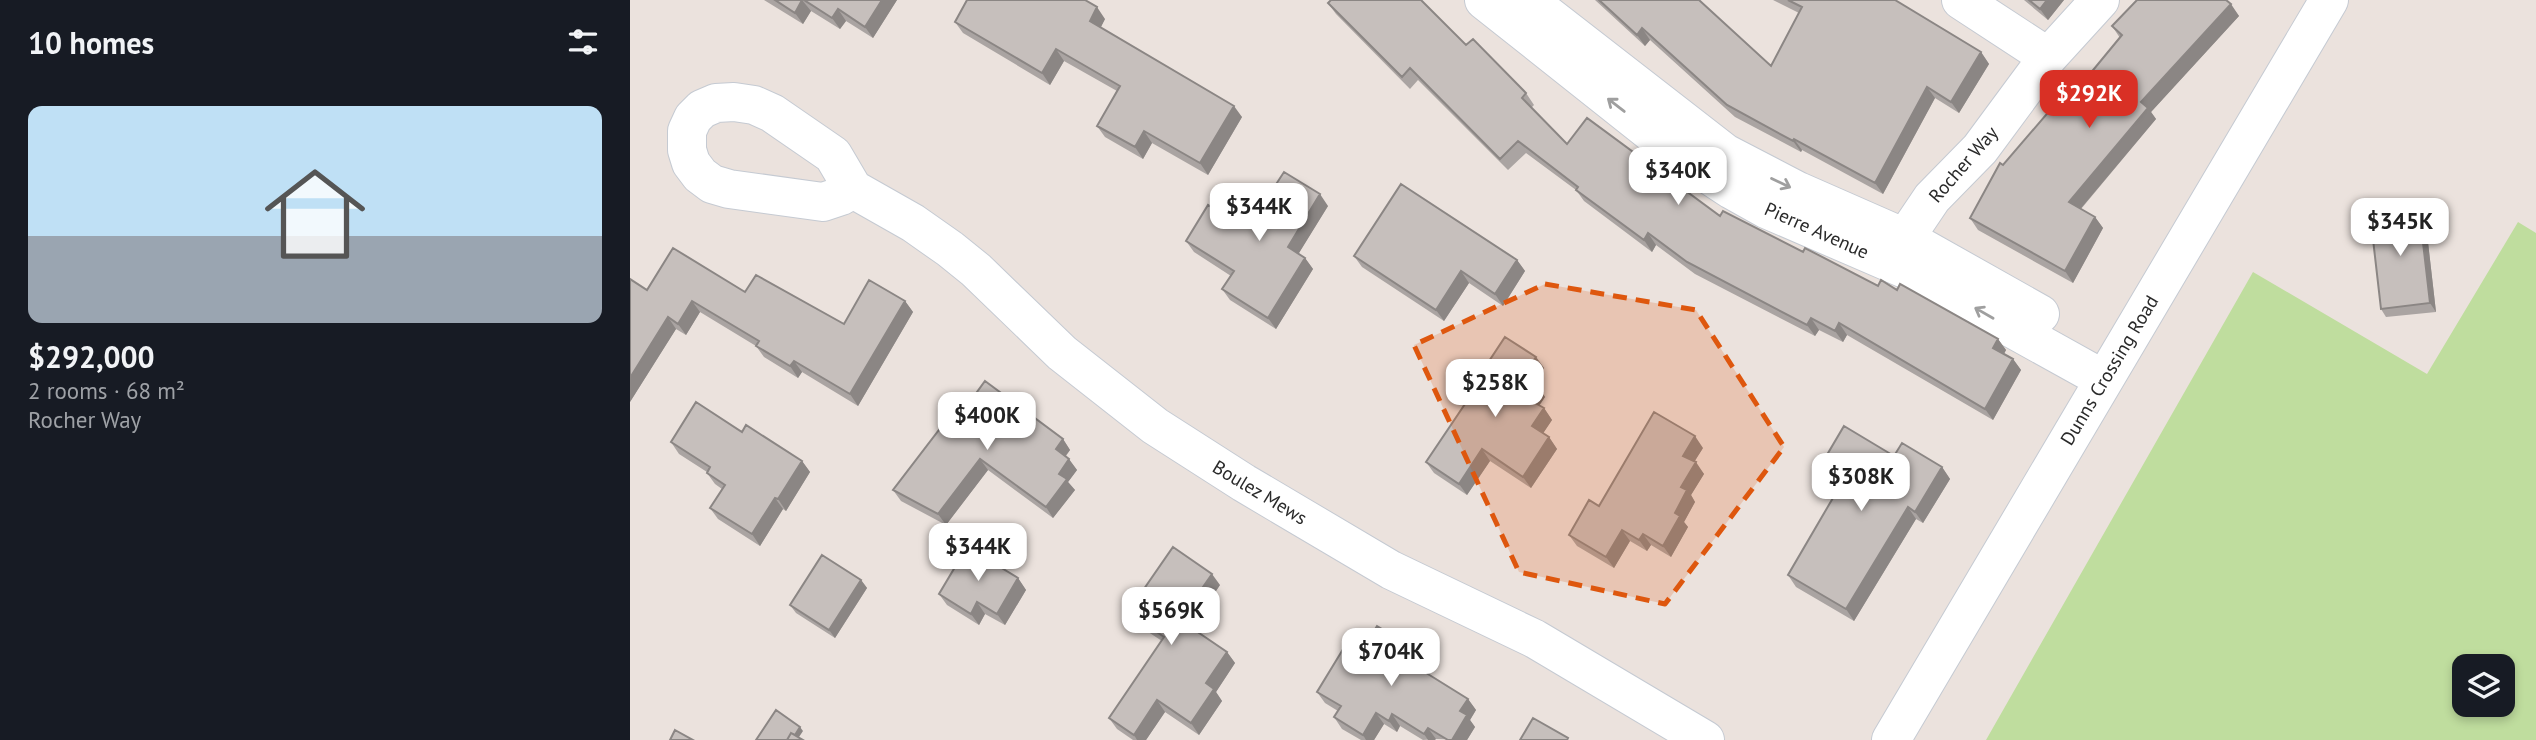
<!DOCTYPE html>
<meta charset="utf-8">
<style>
:root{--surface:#171b24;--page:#20242c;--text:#f1f3f6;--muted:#9ea1a6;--accent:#d93025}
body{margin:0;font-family:"PT Sans",sans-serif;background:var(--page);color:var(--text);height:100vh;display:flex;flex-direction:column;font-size:26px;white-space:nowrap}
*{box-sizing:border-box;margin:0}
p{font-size:23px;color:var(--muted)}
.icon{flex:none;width:38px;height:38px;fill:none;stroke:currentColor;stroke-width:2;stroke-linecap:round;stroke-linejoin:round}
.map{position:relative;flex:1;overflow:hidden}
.panel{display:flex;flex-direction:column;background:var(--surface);width:630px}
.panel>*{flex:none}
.tools{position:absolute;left:1822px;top:654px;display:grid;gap:14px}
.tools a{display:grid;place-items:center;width:63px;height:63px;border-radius:14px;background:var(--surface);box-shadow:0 4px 10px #0003;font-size:35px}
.price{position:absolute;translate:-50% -60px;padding:0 16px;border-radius:14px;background:#fff;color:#222;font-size:23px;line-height:46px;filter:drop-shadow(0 2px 4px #0008)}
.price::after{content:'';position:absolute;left:50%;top:42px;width:21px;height:16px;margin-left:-10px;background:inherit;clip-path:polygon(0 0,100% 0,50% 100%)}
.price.selected{background:var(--accent);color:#fff}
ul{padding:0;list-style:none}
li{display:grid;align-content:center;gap:14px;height:371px;padding:0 28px}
li span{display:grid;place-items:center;height:217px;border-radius:14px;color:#555}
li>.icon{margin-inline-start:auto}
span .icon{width:126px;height:126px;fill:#fffc;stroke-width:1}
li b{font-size:30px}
h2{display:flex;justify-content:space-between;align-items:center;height:84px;padding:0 28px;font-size:30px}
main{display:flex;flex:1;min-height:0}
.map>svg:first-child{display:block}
.green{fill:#bfdd9e;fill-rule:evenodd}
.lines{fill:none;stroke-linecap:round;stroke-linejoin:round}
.minor-casing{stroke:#c5cad2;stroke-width:40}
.minor{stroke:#fff;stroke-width:38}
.wall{fill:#aaa4a2}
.shaded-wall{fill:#8b8684}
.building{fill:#c6bfbc;stroke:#8b8684;stroke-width:2}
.oneway{stroke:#9f9f9f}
.marked{fill:#de570e;fill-opacity:0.2;stroke:#de570e;stroke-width:5;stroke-dasharray:14 9;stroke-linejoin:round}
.labels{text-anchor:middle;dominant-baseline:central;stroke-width:5;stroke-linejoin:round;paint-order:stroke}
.street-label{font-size:19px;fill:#2a2a2a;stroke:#fff}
</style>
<main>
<section class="panel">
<h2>10 homes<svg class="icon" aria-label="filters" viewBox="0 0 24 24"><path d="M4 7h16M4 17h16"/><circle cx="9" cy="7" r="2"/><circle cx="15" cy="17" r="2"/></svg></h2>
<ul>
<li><span style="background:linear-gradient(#bfe0f5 60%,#9aa5b1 0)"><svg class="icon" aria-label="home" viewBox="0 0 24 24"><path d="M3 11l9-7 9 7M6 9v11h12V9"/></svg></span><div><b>$292,000</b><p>2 rooms · 68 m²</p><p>Rocher Way</p></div></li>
</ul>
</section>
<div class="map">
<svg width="1906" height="740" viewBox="0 0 1906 740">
<rect width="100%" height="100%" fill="#ebe2dd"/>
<path class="green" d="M 1888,222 L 1906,233 L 1906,740 L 1356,740 L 1623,272 L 1797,374 ZM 1834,667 L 1872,667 L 1872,705 L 1834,705 Z"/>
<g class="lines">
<defs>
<path id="minor" d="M 854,0 L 1023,134 L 1067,167 L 1102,190 L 1136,209 L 1275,269 L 1473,379
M 898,0 L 1095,153 L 1168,191 L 1275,238 L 1410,314
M 1331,0 L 1418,57
M 223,189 L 211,196 L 193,202 L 99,189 L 82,184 L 70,175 L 61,163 L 57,150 L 57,131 L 63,118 L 72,109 L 86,103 L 104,102 L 124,105 L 142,113 L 203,155 L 223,189 L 283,223 L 320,249 L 346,270 L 432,353 L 525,426 L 614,483 L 761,570 L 905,639 L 1075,740
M 1263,260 L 1275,238 L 1302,198 L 1350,149 L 1418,57 L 1470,0
M 1261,740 L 1699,0"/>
</defs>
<use href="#minor" class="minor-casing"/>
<use href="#minor" class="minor"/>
</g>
<path class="wall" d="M 134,0 L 267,0 L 243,38 L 216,21 L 210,29 L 181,11 L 173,24 Z
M 965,0 L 1069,0 L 1141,66 L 1169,13 L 1143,0 L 1265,0 L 1351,52 L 1359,64 L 1329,113 L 1305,98 L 1253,194 L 1172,150 L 1171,152 L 1105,117 L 1020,40 L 1015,46 Z
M 1394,0 L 1434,0 L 1418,20 Z
M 1598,2 L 1609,16 L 1521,112 L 1526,119 L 1451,209 L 1465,217 L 1473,228 L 1443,283 L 1348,230 L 1340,218 L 1373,165 L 1450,86 L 1490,38 L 1482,26 Z
M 698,3 L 836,45 L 896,93 L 904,105 L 901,108 L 937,144 L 1090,216 L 1248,286 L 1267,290 L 1368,339 L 1376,350 L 1374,354 L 1383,359 L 1391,370 L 1363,420 L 1217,335 L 1213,342 L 1189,330 L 1185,336 L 1065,274 L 1026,245 L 1022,252 L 954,201 L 946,190 L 896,153 L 878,170 L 788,80 L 780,89 L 706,14 Z
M 475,19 L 470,28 L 612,117 L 578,175 L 522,143 L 513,159 L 475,137 L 467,126 L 487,91 L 434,61 L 420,85 L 333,33 L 325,22 Z
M 639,195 L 698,206 L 668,254 L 675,258 L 683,269 L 646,329 L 600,300 L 592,289 L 601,276 L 564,252 L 556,241 L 611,226 Z
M 1795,216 L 1806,312 L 1756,317 L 1751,309 Z
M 724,256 L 887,260 L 895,271 L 873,306 L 839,283 L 814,321 L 732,267 Z
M 17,290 L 115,292 L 214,324 L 275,301 L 283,312 L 228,406 L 172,372 L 168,378 L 134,357 L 126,346 L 70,312 L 56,335 L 46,329 L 0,402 Z
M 906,357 L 914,368 L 904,383 L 907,385 L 915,397 L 909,406 L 914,408 L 922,420 L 913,433 L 919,437 L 927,449 L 901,488 L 860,461 L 837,495 L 804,473 L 796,462 L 836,402 L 834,399 Z
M 331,414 L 433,439 L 440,450 L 436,456 L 447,470 L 438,482 L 445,490 L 423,518 L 358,470 L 316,525 L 271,501 L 263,490 Z
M 112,432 L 172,461 L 180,472 L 156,511 L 153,509 L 130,546 L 88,519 L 80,508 L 92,489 L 85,484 L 77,473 L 77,472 L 49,454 L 41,442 Z
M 1073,448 L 1064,462 L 1074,474 L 1061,495 L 1065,502 L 1054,522 L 1058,527 L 1041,557 L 1021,545 L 1017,551 L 1000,541 L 984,568 L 947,546 L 939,535 L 969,506 Z
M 1264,456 L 1312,467 L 1320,479 L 1293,523 L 1286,519 L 1224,621 L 1166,587 L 1158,575 L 1211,484 L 1199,477 L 1191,465 Z
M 388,578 L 396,590 L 375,625 L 355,614 L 349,625 L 317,605 L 309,594 Z
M 231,580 L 237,588 L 205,638 L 166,613 L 160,605 Z
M 590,585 L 561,628 L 597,652 L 605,663 L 586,692 L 592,701 L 569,735 L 535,712 L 516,740 L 503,740 L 487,729 L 479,718 L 532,641 L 506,624 L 498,612 Z
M 733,649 L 792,653 L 800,664 L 795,673 L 838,699 L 846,710 L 840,720 L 845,727 L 837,740 L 806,739 L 793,740 L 770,726 L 767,732 L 754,724 L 744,740 L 731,740 L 712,729 L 704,717 L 708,711 L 695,703 L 687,692 Z"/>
<path class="shaded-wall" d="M 172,0 L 181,11 L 173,24 L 165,13 Z
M 252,0 L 267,0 L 243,38 L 235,27 Z
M 1417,0 L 1434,0 L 1418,20 L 1410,9 Z
M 1601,4 L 1609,16 L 1521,112 L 1526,119 L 1447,213 L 1439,202 L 1511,102 Z
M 467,7 L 475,19 L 468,33 L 460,21 Z
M 208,9 L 216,21 L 210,29 L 202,18 Z
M 1012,28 L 1020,40 L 1015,46 L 1007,35 Z
M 426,49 L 434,61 L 420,85 L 412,73 Z
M 1351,52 L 1359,64 L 1329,113 L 1321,102 Z
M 1297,87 L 1305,98 L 1253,194 L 1245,183 Z
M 604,106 L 612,117 L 578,175 L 570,163 Z
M 514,131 L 522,143 L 513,159 L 505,147 Z
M 1164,139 L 1172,150 L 1171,152 L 1163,141 Z
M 690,194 L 698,206 L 666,258 L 658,247 Z
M 1789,208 L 1795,216 L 1806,312 L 1800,303 Z
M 1465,217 L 1473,228 L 1443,283 L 1435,271 Z
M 1018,233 L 1026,245 L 1022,252 L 1014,240 Z
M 675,258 L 683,269 L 646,329 L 638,318 Z
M 887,260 L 895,271 L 873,306 L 865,294 Z
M 831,271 L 839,283 L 814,321 L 806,310 Z
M 62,301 L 70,312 L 56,335 L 48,324 Z
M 275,301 L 283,312 L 228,406 L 220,394 Z
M 38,317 L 46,329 L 0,402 L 0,378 Z
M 1181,318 L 1189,330 L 1185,336 L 1177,325 Z
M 1209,323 L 1217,335 L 1213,342 L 1205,331 Z
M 1368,339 L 1376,350 L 1371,359 L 1363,348 Z
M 906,357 L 914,368 L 901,387 L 893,376 Z
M 1383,359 L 1391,370 L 1363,420 L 1355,409 Z
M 164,361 L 172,372 L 168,378 L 160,366 Z
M 907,385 L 915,397 L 906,410 L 898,399 Z
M 914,408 L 922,420 L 910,438 L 902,426 Z
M 1065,436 L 1073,448 L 1061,467 L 1053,456 Z
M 919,437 L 927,449 L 901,488 L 893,477 Z
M 433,439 L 440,450 L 433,459 L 426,449 Z
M 852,449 L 860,461 L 837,495 L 829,484 Z
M 350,459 L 358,470 L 316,525 L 308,514 Z
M 439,459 L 447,470 L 438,482 L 445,490 L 423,518 L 416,507 L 429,474 Z
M 172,461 L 180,472 L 156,511 L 148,499 Z
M 1066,462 L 1074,474 L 1061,495 L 1065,502 L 1054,522 L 1058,527 L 1041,557 L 1033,546 L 1045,513 L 1051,487 Z
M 1312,467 L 1320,479 L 1293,523 L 1285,512 Z
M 145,498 L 153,509 L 130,546 L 122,534 Z
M 1278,507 L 1286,519 L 1224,621 L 1216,609 Z
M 992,530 L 1000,541 L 984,568 L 976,557 Z
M 1013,534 L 1021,545 L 1017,551 L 1009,540 Z
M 582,574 L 590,585 L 558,632 L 550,620 Z
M 388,578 L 396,590 L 375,625 L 367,614 Z
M 231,580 L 237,588 L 205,638 L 199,630 Z
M 347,602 L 355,614 L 349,625 L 341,614 Z
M 597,652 L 605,663 L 586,692 L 592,701 L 569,735 L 561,723 L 576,683 Z
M 792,653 L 800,664 L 793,678 L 785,666 Z
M 838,699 L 846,710 L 840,720 L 845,727 L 837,740 L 822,740 L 830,711 Z
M 527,700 L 535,712 L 516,740 L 507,740 L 504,735 Z
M 746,713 L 754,724 L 744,740 L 736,740 L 733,735 Z
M 762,714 L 770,726 L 767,732 L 759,721 Z
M 170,727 L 173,731 L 167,740 L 161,740 Z
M 798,728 L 806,739 L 805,740 L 798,740 L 794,734 Z"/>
<path class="building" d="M 145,0 L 172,0 L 165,13 Z
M 174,0 L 252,0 L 235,27 L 208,9 L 202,18 Z
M 337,0 L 455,0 L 467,7 L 460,21 L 604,106 L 570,163 L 514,131 L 505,147 L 467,126 L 490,86 L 426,49 L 412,73 L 325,22 Z
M 701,0 L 791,0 L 836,45 L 843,39 L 896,93 L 892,98 L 937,144 L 957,118 L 1090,216 L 1093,211 L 1173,252 L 1175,248 L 1248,286 L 1251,280 L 1267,290 L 1270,284 L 1368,339 L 1363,348 L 1383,359 L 1355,409 L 1209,323 L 1205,331 L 1181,318 L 1177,325 L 1057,262 L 1018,233 L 1014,240 L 946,190 L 948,187 L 888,141 L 870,159 L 780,68 L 772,77 L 698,3 Z
M 969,0 L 1069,0 L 1141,66 L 1172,7 L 1158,0 L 1265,0 L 1351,52 L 1321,102 L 1297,87 L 1245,183 L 1164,139 L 1163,141 L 1097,105 L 1012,28 L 1007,35 Z
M 1399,0 L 1417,0 L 1410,9 Z
M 1507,0 L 1596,0 L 1601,4 L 1511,102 L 1518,108 L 1439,202 L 1465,217 L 1435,271 L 1340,218 L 1370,163 L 1373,165 L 1445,81 L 1450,86 L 1492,35 L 1482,26 Z
M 654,172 L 690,194 L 658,247 L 675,258 L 638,318 L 592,289 L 604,271 L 556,241 L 578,205 L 611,226 L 633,191 L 639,195 Z
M 771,184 L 887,260 L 865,294 L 831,271 L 806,310 L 724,256 Z
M 1789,208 L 1800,303 L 1751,309 L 1740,213 Z
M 43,248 L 115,292 L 126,275 L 214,324 L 239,280 L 275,301 L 220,394 L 164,361 L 160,366 L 126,346 L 129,341 L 62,301 L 48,324 L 38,317 L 0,378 L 0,279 L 17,290 Z
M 875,337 L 906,357 L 893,376 L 907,385 L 898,399 L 914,408 L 902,426 L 919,437 L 893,477 L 852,449 L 829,484 L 796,462 L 837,401 L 834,399 Z
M 355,381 L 433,439 L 426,449 L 439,459 L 429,474 L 437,479 L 416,507 L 350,459 L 308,514 L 263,490 L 325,409 L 331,414 Z
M 66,402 L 112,432 L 116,425 L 172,461 L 148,499 L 145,498 L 122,534 L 80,508 L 95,485 L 77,473 L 80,467 L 41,442 Z
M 1024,412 L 1065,436 L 1053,456 L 1066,462 L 1051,487 L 1057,490 L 1045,513 L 1050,516 L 1033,546 L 1013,534 L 1009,540 L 992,530 L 976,557 L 939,535 L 959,500 L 969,506 Z
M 1214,426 L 1264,456 L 1272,443 L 1312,467 L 1285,512 L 1278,507 L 1216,609 L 1158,575 L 1214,479 L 1191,465 Z
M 337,547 L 388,578 L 367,614 L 347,602 L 341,614 L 309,594 Z
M 543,547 L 582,574 L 550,620 L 597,652 L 576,683 L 584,689 L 561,723 L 527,700 L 504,735 L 479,718 L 534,637 L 498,612 Z
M 192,555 L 231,580 L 199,630 L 160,605 Z
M 747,626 L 792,653 L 785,666 L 838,699 L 830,711 L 837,715 L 822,740 L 818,740 L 798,728 L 794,734 L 762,714 L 759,721 L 746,713 L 733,735 L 704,717 L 711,706 L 687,692 L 718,641 L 733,649 Z
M 146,710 L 170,727 L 165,735 L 161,733 L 157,740 L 126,740 Z
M 903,718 L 938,738 L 937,740 L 890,740 Z
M 45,730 L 63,740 L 40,740 Z
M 161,733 L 173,740 L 157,740 Z"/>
<defs><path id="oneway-shaft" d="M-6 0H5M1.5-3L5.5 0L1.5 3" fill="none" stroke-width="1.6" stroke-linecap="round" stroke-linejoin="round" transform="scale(1.75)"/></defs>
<g class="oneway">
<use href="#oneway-shaft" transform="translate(986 105) rotate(-142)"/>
<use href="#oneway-shaft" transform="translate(1151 183) rotate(26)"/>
<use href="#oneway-shaft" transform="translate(1354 313) rotate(-150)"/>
</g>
<path class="marked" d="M 915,284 L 1066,310 L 1154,447 L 1035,604 L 889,572 L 784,345 Z"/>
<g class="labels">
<g class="street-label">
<text transform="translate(1333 164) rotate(-49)">Rocher Way</text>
<text transform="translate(1187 230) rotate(24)">Pierre Avenue</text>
<text transform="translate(1479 370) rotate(-59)">Dunns Crossing Road</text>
<text transform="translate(630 492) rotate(31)">Boulez Mews</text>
</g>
</g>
</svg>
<div class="tools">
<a><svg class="icon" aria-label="layers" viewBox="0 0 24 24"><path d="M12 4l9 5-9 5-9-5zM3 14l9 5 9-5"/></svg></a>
</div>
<b class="price selected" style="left:1459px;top:130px">$292K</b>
<b class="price" style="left:1048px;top:207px">$340K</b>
<b class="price" style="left:629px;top:243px">$344K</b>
<b class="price" style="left:1770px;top:258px">$345K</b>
<b class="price" style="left:865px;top:419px">$258K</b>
<b class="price" style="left:357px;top:452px">$400K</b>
<b class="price" style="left:1231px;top:513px">$308K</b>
<b class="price" style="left:348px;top:583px">$344K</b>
<b class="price" style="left:541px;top:647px">$569K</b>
<b class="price" style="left:761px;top:688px">$704K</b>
</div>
</main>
